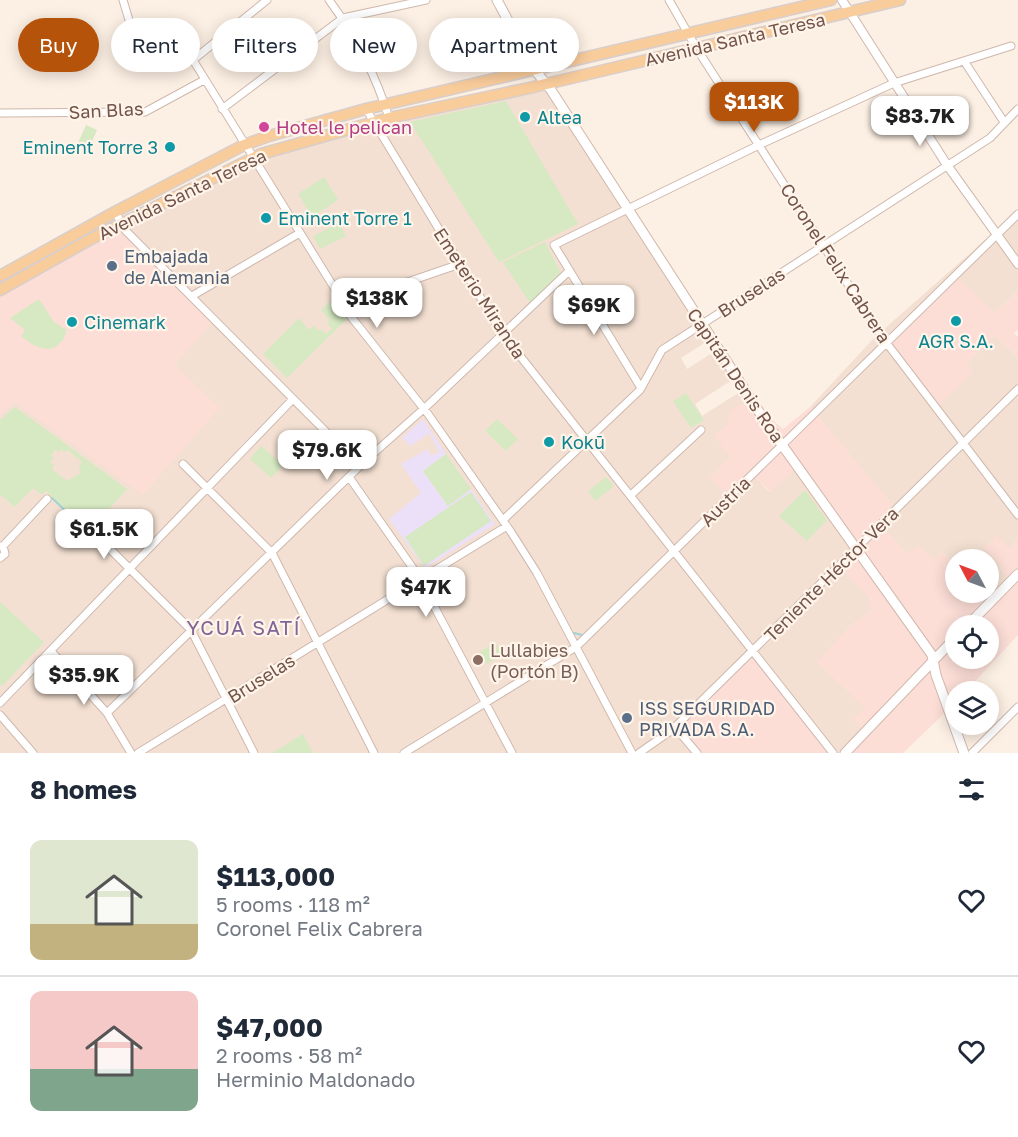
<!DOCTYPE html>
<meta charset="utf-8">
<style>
:root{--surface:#fff;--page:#f2f2f3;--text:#1f2937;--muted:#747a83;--line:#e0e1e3;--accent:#b45309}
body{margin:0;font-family:"Golos Text",sans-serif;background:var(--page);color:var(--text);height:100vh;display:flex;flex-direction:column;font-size:22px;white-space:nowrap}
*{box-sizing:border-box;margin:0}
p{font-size:20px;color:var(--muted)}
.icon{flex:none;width:33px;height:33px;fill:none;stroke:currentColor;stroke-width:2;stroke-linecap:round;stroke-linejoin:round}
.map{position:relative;height:753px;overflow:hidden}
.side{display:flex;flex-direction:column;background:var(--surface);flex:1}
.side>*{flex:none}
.banner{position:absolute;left:18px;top:18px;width:600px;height:54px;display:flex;gap:12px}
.needle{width:39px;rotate:311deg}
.fabs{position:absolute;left:945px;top:549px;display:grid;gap:12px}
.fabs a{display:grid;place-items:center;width:54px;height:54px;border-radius:50%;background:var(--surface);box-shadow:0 3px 15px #0003;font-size:30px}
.price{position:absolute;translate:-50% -51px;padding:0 14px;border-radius:12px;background:#fff;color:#222;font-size:20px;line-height:39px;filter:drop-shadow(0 2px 3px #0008)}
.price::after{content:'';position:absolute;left:50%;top:36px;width:18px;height:14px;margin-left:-9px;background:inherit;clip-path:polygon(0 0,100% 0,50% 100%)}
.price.on{background:var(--accent);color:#fff}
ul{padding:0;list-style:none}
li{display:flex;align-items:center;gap:18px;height:150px;padding:0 30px}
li+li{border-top:2px solid var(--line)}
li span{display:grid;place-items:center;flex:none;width:168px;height:120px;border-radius:12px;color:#555}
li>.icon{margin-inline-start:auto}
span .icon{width:72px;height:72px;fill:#fffc;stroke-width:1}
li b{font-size:26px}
h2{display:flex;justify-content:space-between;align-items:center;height:72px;padding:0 30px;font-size:26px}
.pill{padding:0 21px;border-radius:27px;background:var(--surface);box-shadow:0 3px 15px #0003;font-size:21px;line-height:54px}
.pill.on{background:var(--accent);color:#fff}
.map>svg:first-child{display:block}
.residential{fill:#f3e0d2}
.commercial{fill:#fcded7;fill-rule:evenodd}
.education{fill:#ece0f8}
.green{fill:#d6e9c2;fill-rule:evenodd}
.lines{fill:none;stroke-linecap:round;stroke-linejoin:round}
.stream{stroke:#9ed4d6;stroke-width:2}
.minor-casing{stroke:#cfb8ad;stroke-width:9}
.tertiary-casing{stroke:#cfb8ad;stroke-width:10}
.secondary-casing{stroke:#d2b7aa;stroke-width:11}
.primary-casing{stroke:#d8cfcc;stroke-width:13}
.minor{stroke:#fff;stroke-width:7}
.tertiary{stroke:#fff;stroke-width:8}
.secondary{stroke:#fff;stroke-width:9}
.primary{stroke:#f9cc9c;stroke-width:10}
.culture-dot{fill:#0f9aa8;stroke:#fff4e9;stroke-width:2}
.hotel-dot{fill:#d1479c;stroke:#fff4e9;stroke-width:2}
.service-dot{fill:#5c6f8a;stroke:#fff4e9;stroke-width:2}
.education-dot{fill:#8d6e63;stroke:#fff4e9;stroke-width:2}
.labels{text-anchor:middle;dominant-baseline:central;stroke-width:4.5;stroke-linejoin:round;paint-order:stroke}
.street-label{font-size:18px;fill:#73544a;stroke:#fff4e9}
.culture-label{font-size:18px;fill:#0d838f;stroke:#fff4e9;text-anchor:start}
.hotel-label{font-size:18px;fill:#b23c85;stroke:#fff4e9;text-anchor:start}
.service-label{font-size:18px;fill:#4e5e75;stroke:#fff4e9;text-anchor:start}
.education-label{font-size:18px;fill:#785e54;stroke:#fff4e9;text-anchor:start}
.neighbourhood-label{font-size:20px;letter-spacing:1.5px;fill:#806597;stroke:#fff4e9}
</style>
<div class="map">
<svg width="1018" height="753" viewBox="0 0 1018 753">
<rect width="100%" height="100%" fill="#fcefe3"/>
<path class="residential" d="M 542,79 L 709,340 L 681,358 L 687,369 L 717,350 L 735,378 L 695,404 L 702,416 L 743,390 L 749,399 L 730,457 L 710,478 L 755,476 L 769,492 L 795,467 L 854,546 L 873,610 L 849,627 L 865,708 L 864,730 L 842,753 L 0,753 L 0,415 L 15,401 L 175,365 L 121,227 L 248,161 Z
M 1018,211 L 1018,291 L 995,313 L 890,343 L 972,373 L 965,365 L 995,335 L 1018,357 L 1018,539 L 1010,548 L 1000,569 L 1011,579 L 998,592 L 989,584 L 988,560 L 956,560 L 955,565 L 942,552 L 936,560 L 906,553 L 882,526 L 897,511 L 810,407 L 874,338 Z"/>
<path class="commercial" d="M 121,227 L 214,320 L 175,365 L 219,408 L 143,495 L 15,402 L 0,415 L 0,293 Z
M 957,277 L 995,313 L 1018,291 L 1018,330 L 1014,333 L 1018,337 L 1018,357 L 995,335 L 966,364 L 973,372 L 938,406 L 890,343 Z
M 749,399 L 783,429 L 810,407 L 898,511 L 882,526 L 906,553 L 920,546 L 935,560 L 942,552 L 955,565 L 956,592 L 988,592 L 989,584 L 997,592 L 1010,579 L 1000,569 L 1002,566 L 984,548 L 997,536 L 1009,548 L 1018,539 L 1018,635 L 966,691 L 956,692 L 955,703 L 903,753 L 842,753 L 863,730 L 853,720 L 865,708 L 817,662 L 849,627 L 873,610 L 868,603 L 871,599 L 840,568 L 854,546 L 796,468 L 770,492 L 755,476 L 731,499 L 710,478 L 730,457 L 714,436 L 728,425 L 730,411 ZM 956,626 L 988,626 L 988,658 L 956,658 Z
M 753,651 L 833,753 L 697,753 L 675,727 Z"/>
<path class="education" d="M 423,419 L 446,454 L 423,471 L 448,506 L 471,489 L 495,524 L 425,568 L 389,519 L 421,493 L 401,464 L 428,449 L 431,456 L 439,452 L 429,433 L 411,446 L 402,438 Z"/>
<path class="green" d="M 506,101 L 578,224 L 499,262 L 410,122 Z
M 86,125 L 97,130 L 89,148 L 78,143 Z
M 324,177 L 338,200 L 312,217 L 298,194 Z
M 339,223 L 346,236 L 320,249 L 313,236 Z
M 545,242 L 561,273 L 530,303 L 503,262 Z
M 39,299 L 54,322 L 67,330 L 64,339 L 54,348 C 40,351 31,344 21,336 L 25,330 L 10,318 Z
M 333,299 L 346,320 L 287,378 L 263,354 L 299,318 L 309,330 L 314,326 L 318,331 L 321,329 L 326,334 L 332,329 L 327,323 L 330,320 L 321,310 Z
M 686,393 L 704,420 L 691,428 L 673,401 Z
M 15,407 L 127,489 L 90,531 L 46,491 L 42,495 L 33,488 L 15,507 L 0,495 L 0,420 ZM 61,449 L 65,452 L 68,450 L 82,462 L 79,465 L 81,473 L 67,481 L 52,469 L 54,465 L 50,462 L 54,458 L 51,455 L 55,450 L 59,452 Z
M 497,419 L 518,439 L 506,451 L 485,431 Z
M 261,446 L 283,465 L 271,478 L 250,459 Z
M 446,454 L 471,489 L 448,506 L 423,471 Z
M 606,477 L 614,486 L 595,501 L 588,491 Z
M 805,490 L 827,520 L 807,541 L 779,516 Z
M 471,492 L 491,521 L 424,566 L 405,537 Z
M 0,602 L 44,642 L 2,686 L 0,685 Z
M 495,642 L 502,655 L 487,664 L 480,652 Z
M 303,734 L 313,753 L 272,753 Z"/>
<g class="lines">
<path class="stream" d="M 52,498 L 88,532
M 574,633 L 582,635"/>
<defs>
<path id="minor" d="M 123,0 L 135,40 L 144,51 L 193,60
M 329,0 C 355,35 376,76 389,118
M 669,0 L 697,49 L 882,337 L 1018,515
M 193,60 L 338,294 L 349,302 L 352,315
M 193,60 L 267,0
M 964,61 L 1004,122
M 222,109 L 343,18 L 426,0
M 366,109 L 502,333 L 833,753
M 0,113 L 145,112 L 204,80
M 115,212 L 126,231 L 360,466
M 338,294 L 345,309 L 428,414 L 511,532 L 537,573 L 632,753
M 192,296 L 298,234
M 349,302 L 460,264
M 641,388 L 554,245 L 759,145 L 894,83 L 1011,46
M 183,464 L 272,553 L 374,753
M 349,477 L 417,574 L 512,753
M 631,495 L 701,430
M 503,520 L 640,390 L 662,350 L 990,138 L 1018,109
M 93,532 L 191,630 L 254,753
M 0,546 L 3,546 L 47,499
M 0,558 L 5,554 L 3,546
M 51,651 L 107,713 L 131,753
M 0,703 L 293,399
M 107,713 L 365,461 L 428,405 L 568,272
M 0,715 L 33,753
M 675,727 L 697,753
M 138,753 L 507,526
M 404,753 L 576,647 L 1018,214
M 639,753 L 672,730 L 1018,389
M 972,753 L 1018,707"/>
<path id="tertiary" d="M 842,0 L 947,165 L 1018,264"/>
<path id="secondary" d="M 497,0 L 534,69 L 551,90 L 765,421 L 932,655 L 936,675 L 964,753
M 967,626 L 1018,574
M 845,753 L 956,637"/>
<path id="primary" d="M 0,276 L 115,212 L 244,145 L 269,136 L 366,109 L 831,0
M 0,290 L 89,240 L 261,154 L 389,118 L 529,88 L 900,0"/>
</defs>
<use href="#minor" class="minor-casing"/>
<use href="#tertiary" class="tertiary-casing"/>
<use href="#secondary" class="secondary-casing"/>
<use href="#primary" class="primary-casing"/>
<use href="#minor" class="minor"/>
<use href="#tertiary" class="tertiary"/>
<use href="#secondary" class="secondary"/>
<use href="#primary" class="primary"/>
</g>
<g class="culture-dot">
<circle cx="525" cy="117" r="6"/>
<circle cx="170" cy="147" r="6"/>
<circle cx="266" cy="218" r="6"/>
<circle cx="956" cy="321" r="6"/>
<circle cx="72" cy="322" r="6"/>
<circle cx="549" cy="442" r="6"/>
</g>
<circle class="hotel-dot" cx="264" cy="127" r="6"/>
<g class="service-dot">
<circle cx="112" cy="266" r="6"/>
<circle cx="627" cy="718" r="6"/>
</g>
<circle class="education-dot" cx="478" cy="660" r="6"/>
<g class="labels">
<g class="street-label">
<text transform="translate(735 39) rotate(-13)">Avenida Santa Teresa</text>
<text transform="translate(106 110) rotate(-3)">San Blas</text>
<text transform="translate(182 194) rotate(-26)">Avenida Santa Teresa</text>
<text transform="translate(836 263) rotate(57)">Coronel Felix Cabrera</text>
<text transform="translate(751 292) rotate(-33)">Bruselas</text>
<text transform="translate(480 293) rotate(57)">Emeterio Miranda</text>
<text transform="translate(736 375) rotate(56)">Capitán Denis Roa</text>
<text transform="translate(725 501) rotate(-45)">Austria</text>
<text transform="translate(831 574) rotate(-45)">Teniente Héctor Vera</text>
<text transform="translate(261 678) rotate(-32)">Bruselas</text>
</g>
<g class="culture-label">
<text x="537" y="117">Altea</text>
<text x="158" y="147" text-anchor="end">Eminent Torre 3</text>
<text x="278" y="218">Eminent Torre 1</text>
<text x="84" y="322">Cinemark</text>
<text x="956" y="341" text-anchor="middle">AGR S.A.</text>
<text x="561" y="442">Kokū</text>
</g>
<g class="hotel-label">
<text x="276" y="127">Hotel le pelican</text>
</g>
<g class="service-label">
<text x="124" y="256">Embajada<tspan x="124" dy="21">de Alemania</tspan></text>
<text x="639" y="708">ISS SEGURIDAD<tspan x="639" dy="21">PRIVADA S.A.</tspan></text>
</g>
<g class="education-label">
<text x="490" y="650">Lullabies<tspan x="490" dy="21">(Portón B)</tspan></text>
</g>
<g class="neighbourhood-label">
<text x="244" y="627">YCUÁ SATÍ</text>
</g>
</g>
</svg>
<div class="fabs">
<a><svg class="needle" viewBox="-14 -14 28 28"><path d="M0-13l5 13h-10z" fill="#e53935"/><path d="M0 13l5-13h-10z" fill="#747a83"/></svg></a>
<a><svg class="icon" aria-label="locate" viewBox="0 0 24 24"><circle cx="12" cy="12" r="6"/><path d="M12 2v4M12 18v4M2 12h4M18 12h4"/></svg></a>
<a><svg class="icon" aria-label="layers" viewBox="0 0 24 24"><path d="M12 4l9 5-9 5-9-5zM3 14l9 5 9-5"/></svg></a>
</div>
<b class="price on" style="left:754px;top:133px">$113K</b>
<b class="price" style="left:920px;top:147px">$83.7K</b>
<b class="price" style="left:377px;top:329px">$138K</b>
<b class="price" style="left:594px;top:336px">$69K</b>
<b class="price" style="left:327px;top:481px">$79.6K</b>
<b class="price" style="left:104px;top:560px">$61.5K</b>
<b class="price" style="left:426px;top:618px">$47K</b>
<b class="price" style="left:84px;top:706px">$35.9K</b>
<div class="banner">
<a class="pill on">Buy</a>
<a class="pill">Rent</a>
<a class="pill">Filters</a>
<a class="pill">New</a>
<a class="pill">Apartment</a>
</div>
</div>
<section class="side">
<h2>8 homes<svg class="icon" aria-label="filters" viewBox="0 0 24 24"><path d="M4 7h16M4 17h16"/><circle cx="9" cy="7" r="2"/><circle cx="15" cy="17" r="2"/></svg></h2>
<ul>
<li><span style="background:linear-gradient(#dfe7d0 70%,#c2b280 0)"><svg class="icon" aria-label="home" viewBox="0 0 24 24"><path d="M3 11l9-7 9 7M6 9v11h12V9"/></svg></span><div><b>$113,000</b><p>5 rooms · 118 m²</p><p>Coronel Felix Cabrera</p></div><svg class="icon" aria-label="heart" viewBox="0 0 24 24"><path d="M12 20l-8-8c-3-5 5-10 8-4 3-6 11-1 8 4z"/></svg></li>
<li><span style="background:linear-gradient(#f6c9c9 65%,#7fa58c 0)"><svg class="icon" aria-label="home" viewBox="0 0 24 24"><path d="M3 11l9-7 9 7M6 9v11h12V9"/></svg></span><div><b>$47,000</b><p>2 rooms · 58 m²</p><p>Herminio Maldonado</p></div><svg class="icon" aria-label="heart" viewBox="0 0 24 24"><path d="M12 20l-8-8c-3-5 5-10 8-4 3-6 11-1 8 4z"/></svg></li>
</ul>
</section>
